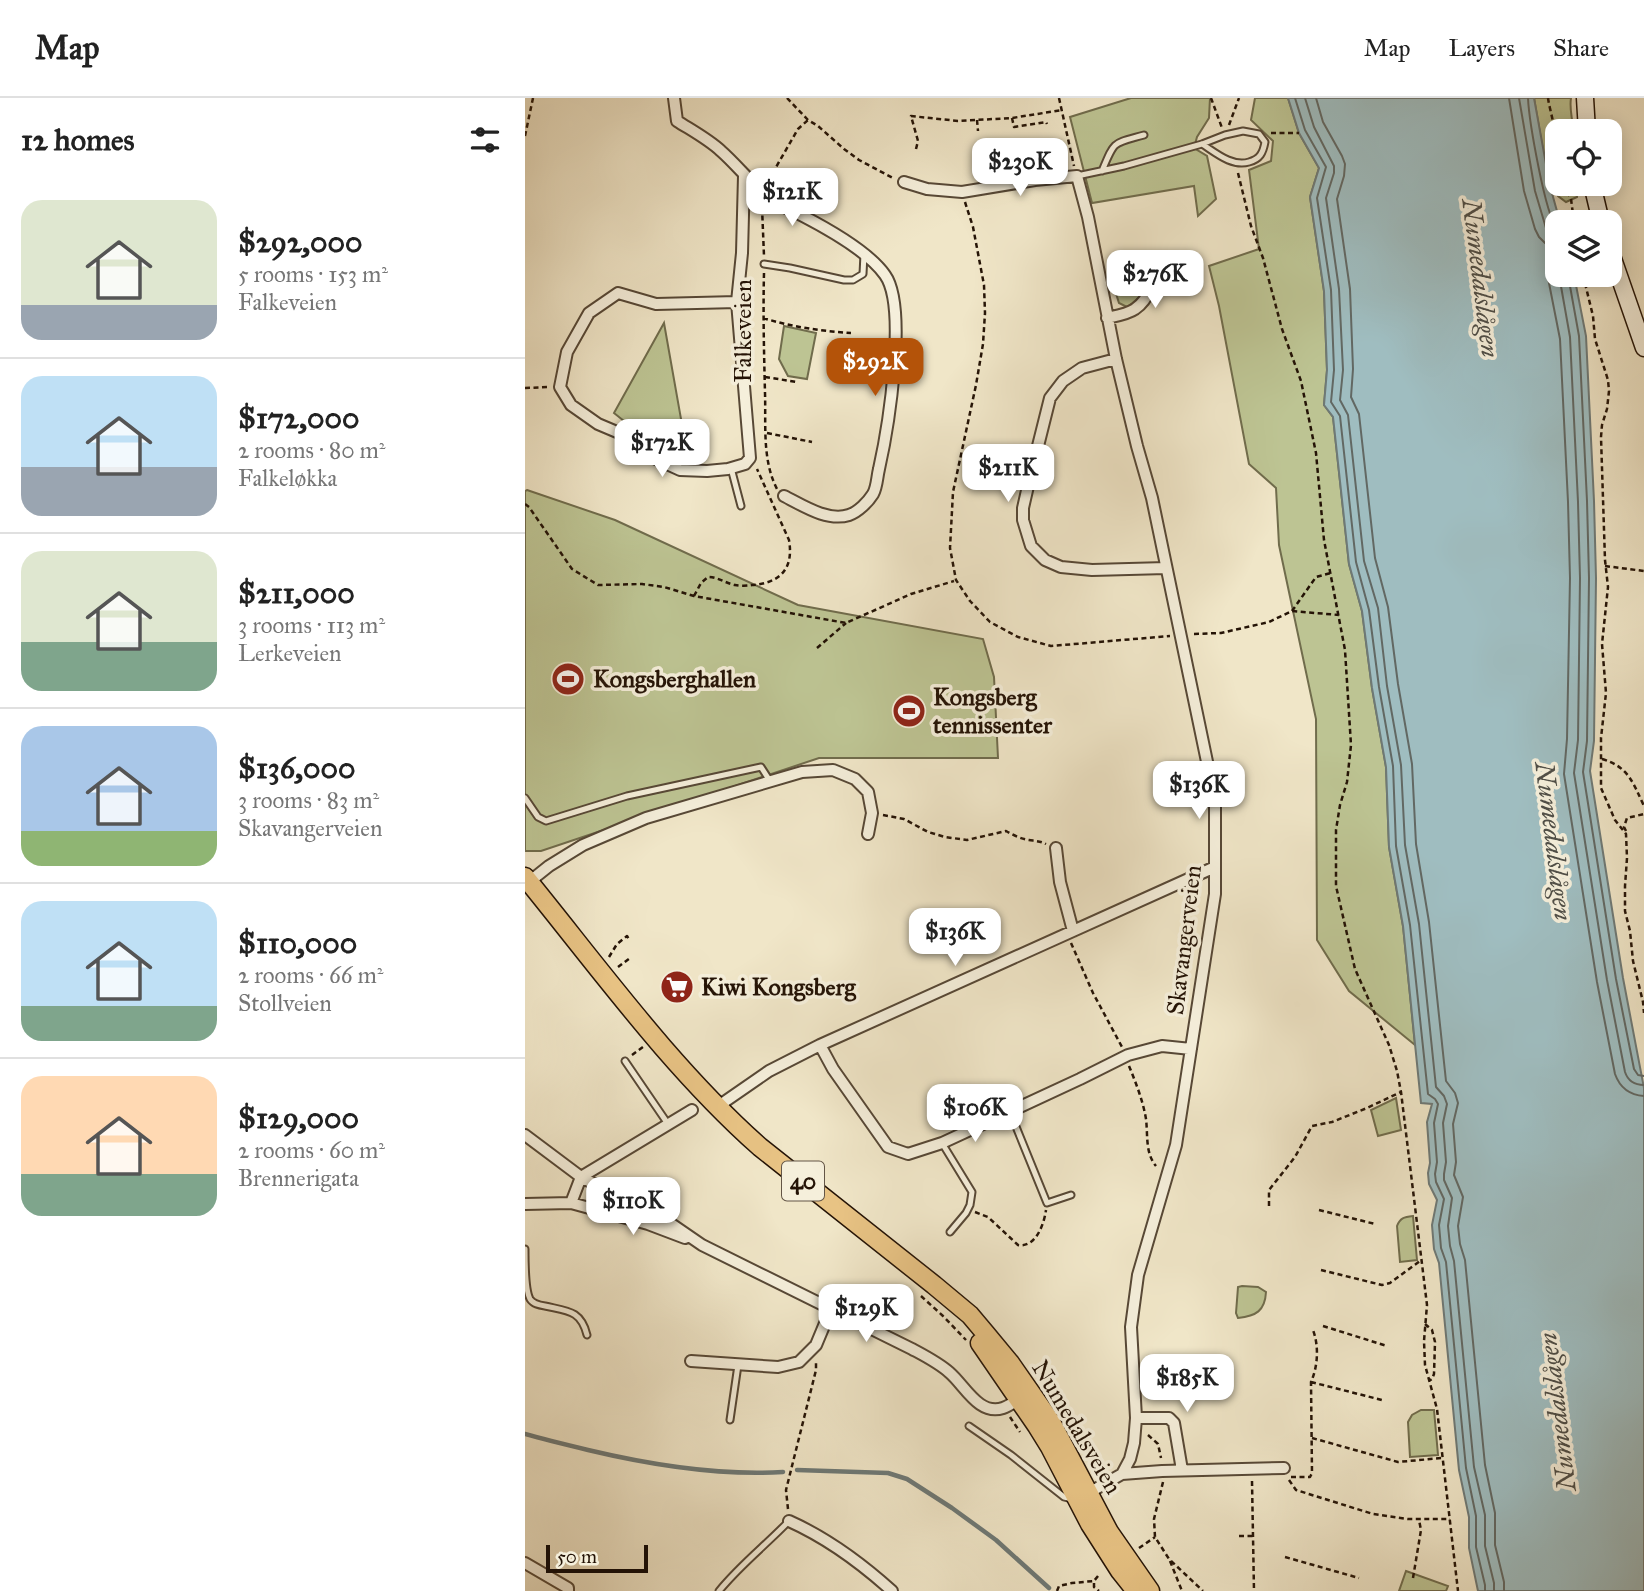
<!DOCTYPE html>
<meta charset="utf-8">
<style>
:root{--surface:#fff;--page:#f6f6f6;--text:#222;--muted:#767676;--line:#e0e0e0;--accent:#b45309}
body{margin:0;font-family:"IM FELL Great Primer",serif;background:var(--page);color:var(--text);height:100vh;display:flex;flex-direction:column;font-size:26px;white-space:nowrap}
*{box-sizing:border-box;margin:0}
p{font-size:23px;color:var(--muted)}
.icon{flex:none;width:38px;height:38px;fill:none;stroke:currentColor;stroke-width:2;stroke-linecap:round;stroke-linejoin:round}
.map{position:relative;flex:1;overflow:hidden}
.details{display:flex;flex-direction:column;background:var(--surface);width:525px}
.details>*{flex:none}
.tools{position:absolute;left:1020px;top:21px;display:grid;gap:14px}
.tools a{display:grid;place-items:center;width:77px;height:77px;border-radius:14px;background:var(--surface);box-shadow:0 4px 18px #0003;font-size:35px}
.scale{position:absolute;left:21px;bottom:18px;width:102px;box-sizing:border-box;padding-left:7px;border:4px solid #241306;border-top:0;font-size:19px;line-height:24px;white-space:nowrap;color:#241306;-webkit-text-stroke:5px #f5efdb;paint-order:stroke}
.price{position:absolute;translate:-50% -60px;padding:0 16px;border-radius:14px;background:#fff;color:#222;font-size:23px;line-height:46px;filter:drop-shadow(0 2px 4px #0008)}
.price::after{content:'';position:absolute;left:50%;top:42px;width:21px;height:16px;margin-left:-10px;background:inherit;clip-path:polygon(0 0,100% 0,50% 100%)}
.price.active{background:var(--accent);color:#fff}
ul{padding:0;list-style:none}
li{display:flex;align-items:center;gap:21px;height:175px;padding:0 21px}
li+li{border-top:2px solid var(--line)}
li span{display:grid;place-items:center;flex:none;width:196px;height:140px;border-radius:21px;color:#555}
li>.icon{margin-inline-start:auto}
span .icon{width:84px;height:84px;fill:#fffc;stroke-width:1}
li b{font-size:30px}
h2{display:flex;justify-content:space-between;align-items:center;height:84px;padding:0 21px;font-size:30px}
header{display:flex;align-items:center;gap:42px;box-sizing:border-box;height:98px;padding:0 35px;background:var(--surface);border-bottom:2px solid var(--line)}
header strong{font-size:33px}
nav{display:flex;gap:38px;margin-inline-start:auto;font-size:24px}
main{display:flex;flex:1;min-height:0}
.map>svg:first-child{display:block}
.green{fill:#bdc493;stroke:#706c4c;stroke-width:2}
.water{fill:#9fbdc0;stroke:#6e7976;stroke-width:2}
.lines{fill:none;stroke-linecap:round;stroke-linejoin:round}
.shore{stroke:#626863;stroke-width:2}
.stream{stroke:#6e7976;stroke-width:4.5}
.service-casing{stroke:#574836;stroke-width:9}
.minor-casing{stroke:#574836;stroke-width:14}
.secondary-casing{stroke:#241306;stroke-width:19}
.primary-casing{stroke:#241306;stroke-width:21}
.path{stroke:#241306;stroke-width:2.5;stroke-dasharray:5 3.5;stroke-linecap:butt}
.service{stroke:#f5efdb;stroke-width:5}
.minor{stroke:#f5efdb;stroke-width:10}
.secondary{stroke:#f5efdb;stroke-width:16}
.primary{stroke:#e8c384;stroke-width:18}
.labels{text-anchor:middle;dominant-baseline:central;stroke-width:7;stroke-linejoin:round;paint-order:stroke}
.shield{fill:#f5efdb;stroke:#635546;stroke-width:2}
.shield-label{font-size:23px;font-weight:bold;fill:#241306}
.street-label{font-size:24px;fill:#241306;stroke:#f5efdb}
.poi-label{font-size:24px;font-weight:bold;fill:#241306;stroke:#f5efdb;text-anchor:start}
.water-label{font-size:26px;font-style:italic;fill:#4f4e47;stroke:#f5efdb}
</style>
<header>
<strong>Map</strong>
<nav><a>Map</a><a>Layers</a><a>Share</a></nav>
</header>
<main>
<section class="details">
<h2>12 homes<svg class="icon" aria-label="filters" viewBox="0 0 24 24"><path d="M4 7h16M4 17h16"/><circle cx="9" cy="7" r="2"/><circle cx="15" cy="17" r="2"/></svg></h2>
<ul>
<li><span style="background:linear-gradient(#dfe7d0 75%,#9aa5b1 0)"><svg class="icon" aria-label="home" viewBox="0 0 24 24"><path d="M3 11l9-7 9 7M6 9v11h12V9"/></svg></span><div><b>$292,000</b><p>5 rooms · 153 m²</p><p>Falkeveien</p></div></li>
<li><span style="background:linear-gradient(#bfe0f5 65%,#9aa5b1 0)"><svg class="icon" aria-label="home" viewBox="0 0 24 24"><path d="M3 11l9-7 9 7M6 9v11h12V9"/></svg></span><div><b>$172,000</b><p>2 rooms · 80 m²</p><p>Falkeløkka</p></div></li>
<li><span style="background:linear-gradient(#dfe7d0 65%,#7fa58c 0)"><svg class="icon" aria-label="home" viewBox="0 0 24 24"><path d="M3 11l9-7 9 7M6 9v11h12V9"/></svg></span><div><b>$211,000</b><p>3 rooms · 113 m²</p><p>Lerkeveien</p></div></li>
<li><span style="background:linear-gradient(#a9c7e8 75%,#8fb573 0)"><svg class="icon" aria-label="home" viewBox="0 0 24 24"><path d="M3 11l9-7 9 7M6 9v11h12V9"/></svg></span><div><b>$136,000</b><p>3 rooms · 83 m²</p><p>Skavangerveien</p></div></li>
<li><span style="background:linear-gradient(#bfe0f5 75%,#7fa58c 0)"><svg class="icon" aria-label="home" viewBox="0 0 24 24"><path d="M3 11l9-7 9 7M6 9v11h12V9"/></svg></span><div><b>$110,000</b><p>2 rooms · 66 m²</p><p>Stollveien</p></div></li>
<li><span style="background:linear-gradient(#ffd9b3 70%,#7fa58c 0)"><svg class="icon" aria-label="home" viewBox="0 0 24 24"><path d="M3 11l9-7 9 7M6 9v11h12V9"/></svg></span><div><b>$129,000</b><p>2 rooms · 60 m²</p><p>Brennerigata</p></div></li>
</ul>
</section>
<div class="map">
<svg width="1119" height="1493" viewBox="0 0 1119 1493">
<rect width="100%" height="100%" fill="#f0e6c8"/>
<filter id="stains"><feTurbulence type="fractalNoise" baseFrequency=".00286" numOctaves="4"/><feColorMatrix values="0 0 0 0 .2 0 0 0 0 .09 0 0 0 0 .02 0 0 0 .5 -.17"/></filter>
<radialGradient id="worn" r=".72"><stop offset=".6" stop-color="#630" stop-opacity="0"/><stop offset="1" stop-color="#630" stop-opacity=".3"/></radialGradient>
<path class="green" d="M 606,0 L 685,0 L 684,20 L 672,39 L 669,50 L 682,58 L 691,101 L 673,118 L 669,88 L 567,105 L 545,19 Z
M 730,0 L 763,0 L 774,35 L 794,70 L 785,99 L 799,193 L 802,272 L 799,307 L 808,319 L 824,466 L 837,513 L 847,590 L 861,669 L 864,749 L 878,828 L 890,947 L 824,893 L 792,842 L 791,621 L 754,447 L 751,390 L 724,366 L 694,208 L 684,168 L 734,151 L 724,72 L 746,63 L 748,43 L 726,22 Z
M 1009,0 L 1046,0 C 1044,12 1048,21 1048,33 L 1032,33 L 1032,86 L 1053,86 L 1052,99 L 1041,104 L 1033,98 L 1021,70 Z
M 625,177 C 622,192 615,200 602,209 L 594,205 L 588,186 Z
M 139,225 L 164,366 L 139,355 L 89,315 Z
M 259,228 L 291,235 L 282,281 L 263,278 L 254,261 Z
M 2,392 L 90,422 L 273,507 L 458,541 L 469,579 L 473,660 L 294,660 L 16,753 L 0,753 L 0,393 Z
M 871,1000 L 876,1032 L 853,1038 L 846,1012 Z
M 888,1118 L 892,1162 L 875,1164 L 872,1128 C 875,1120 879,1119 888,1118 Z
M 717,1188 L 733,1189 L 741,1194 C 740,1213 731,1218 713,1220 L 711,1215 L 713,1189 Z
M 896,1312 L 909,1312 L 913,1357 L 885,1359 L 883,1324 L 887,1317 Z
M 881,1473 L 923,1488 L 921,1493 L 874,1493 Z"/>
<path class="water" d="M 763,0 L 1009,0 L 1025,88 L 1035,124 L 1032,124 L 1032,177 L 1049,177 L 1061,238 L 1069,403 L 1071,480 L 1069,643 L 1065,673 L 1098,880 L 1119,990 L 1119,1493 L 953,1493 L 944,1450 L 944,1419 L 934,1372 L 914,1165 L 909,1151 L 907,1127 L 912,1102 L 904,1086 L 903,1075 L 905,1065 L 902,1024 L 907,1006 L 896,1005 L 878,828 L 864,749 L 861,669 L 847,590 L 837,513 L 824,466 L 808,319 L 799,307 L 802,272 L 799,193 L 785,99 L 794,70 L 774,35 Z"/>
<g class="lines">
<path class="shore" d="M 770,0 L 780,32 L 801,69 L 792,100 L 806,192 L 809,272 L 806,304 L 815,318 L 831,464 L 844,512 L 854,589 L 868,668 L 871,748 L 885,827 L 903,996 L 910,1001 L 913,1006 L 909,1025 L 912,1064 L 910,1076 L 911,1084 L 919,1101 L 914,1127 L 916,1150 L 921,1164 L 941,1370 L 951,1418 L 951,1449 L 960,1487 L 960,1493
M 780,0 L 789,29 L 809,68 L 809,75 L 801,100 L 814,191 L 818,272 L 815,302 L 823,317 L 839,463 L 853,510 L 862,588 L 876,667 L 880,747 L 894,826 L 911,989 L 919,998 L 922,1006 L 918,1025 L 921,1064 L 919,1076 L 919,1082 L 927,1100 L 923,1128 L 925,1148 L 929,1163 L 949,1369 L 960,1417 L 960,1448 L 969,1485 L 969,1493
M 791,0 L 798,24 L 817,58 L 820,66 L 819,78 L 812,101 L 825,191 L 828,271 L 826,299 L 834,316 L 850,460 L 863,509 L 873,586 L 887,666 L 891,746 L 904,824 L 921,983 L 930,995 L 933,1005 L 928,1026 L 931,1064 L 929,1077 L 938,1099 L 933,1128 L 935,1146 L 940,1162 L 960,1367 L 970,1415 L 970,1447 L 979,1484 L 979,1493
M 984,0 L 999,93 L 1010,131 L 1014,139 L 1020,145 L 1032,150
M 994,0 L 1010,93 L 1021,130 L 1026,136 L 1032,139
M 1003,0 C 1004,22 1020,117 1032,130
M 1032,158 L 1026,166 L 1023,180 L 1035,241 L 1043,404 L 1045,480 L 1042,641 L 1039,676 L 1072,884 L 1090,976 C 1095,990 1104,997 1119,998
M 1034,177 L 1045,239 L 1053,404 L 1055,480 L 1053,642 L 1049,675 L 1082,882 L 1100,974 C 1103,983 1110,987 1119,987
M 1043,177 L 1054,238 L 1062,403 L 1064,480 L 1062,643 L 1058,674 L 1091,881 L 1109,971 L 1113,977 L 1119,978"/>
<path class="stream" d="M 0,1336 C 21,1342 42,1347 63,1352 C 126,1367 193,1378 258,1374
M 272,1372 L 363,1375 L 382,1381 L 427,1410 L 471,1442 L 524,1490"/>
<defs>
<path id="service" d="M 577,73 C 590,42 587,46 619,37
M 552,78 L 599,68 L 677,46 L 700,37 L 718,33 L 734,36 L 740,44 C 738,55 735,61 724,64 C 707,69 691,55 677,46
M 239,166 L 265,170 L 319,182 L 328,182 L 338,176 L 339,156
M 206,370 L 216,408
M 0,700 L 13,719 L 21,723 L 102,698 L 236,669 L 245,683
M 100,963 L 143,1026
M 485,1014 L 522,1105 L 546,1097
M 417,1045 L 447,1094 L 445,1107 L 441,1115 L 425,1134
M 0,1151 C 0,1163 0,1192 5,1201 C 8,1206 14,1207 20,1208 C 42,1213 56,1212 62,1237
M 205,1322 L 213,1267
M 444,1328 L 486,1357 L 539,1399 L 547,1401
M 194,1493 C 215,1467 241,1447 264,1423"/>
<path id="minor" d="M 149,0 L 152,23 C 166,32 183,41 196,53 C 213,68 227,87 246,101 C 255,108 268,113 278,118 C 303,131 344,154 360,177 C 383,209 363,331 354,371 C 352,379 352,389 348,396 C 343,404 333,414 324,417 C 302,424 277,407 259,398
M 379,84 L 402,91 L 437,94 L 510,82 L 552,78 L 563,119 L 591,261 L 612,348 L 627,400 L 690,702 L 690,796 L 651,1047 L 613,1177 L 606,1229 L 611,1320 L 609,1345 L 605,1361 L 597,1376 L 560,1397
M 212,204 L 131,206 L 93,195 L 64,215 L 42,254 L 35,289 L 46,307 L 73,326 L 99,337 L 122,357 L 155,372 L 182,373 L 203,371 L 220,366 L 225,360 L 212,204 L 217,155 L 219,78
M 582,220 C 591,218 603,216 610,211 C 625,201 630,180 631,164
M 591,261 L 557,270 L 538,283 L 525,300 L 503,388 L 498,410 L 498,422 L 506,448 L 520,462 L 536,469 L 567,472 L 641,470
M 531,750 L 535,784 L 548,833
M 4,784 L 24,768 L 58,747 L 121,720 L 277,674 L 308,672 L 330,681 L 343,694 L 347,715 L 343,736
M 295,947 L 308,971 L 363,1049 L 383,1056 L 417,1045 L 555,981 L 603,957 L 637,948 L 666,951
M 192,1009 L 244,973 L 295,947 L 690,769
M 0,1037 L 56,1079 L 145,1125 L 177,1147 L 387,1251 C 400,1258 414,1265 425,1275 C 440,1288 454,1318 478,1310 C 484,1308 491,1303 497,1299
M 46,1105 L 56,1079 L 167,1012
M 0,1106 L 46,1105 L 123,1126 L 160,1140
M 166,1263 L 253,1269 L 274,1264 L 291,1247 L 306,1211
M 611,1320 L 644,1320 L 649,1325 L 657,1372
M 597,1376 L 637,1373 L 759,1370
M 264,1423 C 302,1440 336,1465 367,1493
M 0,1465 L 43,1490 L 43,1493"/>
<path id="secondary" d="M 1060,0 L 1062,33
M 1067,86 L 1076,124
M 1085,152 L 1119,250"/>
<path id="primary" d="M 0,779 C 75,871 146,970 235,1049 L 409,1187 L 445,1217 L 461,1236 L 485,1265 L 526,1324 L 584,1434 L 625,1493
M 455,1245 L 512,1328 L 525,1349 L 565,1426 L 595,1473 L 611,1493"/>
</defs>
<use href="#service" class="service-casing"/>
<use href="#minor" class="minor-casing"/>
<use href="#secondary" class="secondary-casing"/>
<use href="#primary" class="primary-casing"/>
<path class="path" d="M 262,0 L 283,22 L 293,28 L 319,51 L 334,62 L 368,80
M 534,0 L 549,68
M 686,0 L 697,30
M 1023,0 C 1025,15 1034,37 1027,50 L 1032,75
M 487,20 L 489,29 L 521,24 L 522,26
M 452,22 L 453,33
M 704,27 L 714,0
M 746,35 L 774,35
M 0,38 L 8,0
M 391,51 L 393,43 L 386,18 L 433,23 L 487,20 L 537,12
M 713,75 L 726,128 L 738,160 L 757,231 L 776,283 L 791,355 L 799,442 L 820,552 L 826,647 L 822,684 L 815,707 L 811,732 L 811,788 L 830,871 L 864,947 L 872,973 L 876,994 L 902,1207 L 899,1243 L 900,1267 L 912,1311 L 933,1493
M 243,83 L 273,31 L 283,22
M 1038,86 L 1046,101 L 1049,124
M 440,104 L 448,129 L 459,187 L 460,215 L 458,246 L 451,287 L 428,394 L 425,450 L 431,482 L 445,503 L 465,524 L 493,539 L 526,548 L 645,538
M 237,109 L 239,158
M 239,175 C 238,215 239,255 240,295 C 241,327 237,362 252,391
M 1058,177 L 1068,218 L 1070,241 L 1083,282 L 1084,293 L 1082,311 L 1077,327 L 1076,339 L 1080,462 L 1083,489 L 1077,546 L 1081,595 L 1076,640 L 1076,690 L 1090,722 L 1101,736 L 1102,760 L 1100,788 L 1100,813 L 1105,833 L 1108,863 L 1118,904 L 1119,915
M 238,220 C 267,229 296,233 326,235
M 240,279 L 272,284
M 0,290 L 25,289
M 242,335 L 287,344
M 0,406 L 4,409 L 47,471 L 73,487 L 117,486 L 139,489 L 169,498 L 321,525 L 386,496 L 429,483
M 1080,468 L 1119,473
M 169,498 L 176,485 L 183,479 C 193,479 200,485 210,487 C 215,488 222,488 227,487 C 255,485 269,471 264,442 L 232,371
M 767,513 L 791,479 L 806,475
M 669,536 L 696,535 L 744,524 L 767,513 L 814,517
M 292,550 L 321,525
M 1077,661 C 1104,669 1108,685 1119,708
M 358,717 L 379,721 L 403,734 L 420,739 L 442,742 L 481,733 C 488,737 496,741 504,742 C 510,743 515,743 521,746
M 1101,733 L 1099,729 L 1102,720 L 1119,716
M 546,845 L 568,895 L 597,949
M 84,859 L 92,846 L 102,838 L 105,843
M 93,869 L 105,860
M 107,957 L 118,949
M 604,968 C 611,985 618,1003 621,1021 C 623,1037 620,1055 631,1068
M 744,1108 L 744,1092 L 770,1059 L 787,1028 L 807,1024 L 842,1010 L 876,994
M 794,1112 L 850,1126
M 450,1114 L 463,1119 L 493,1147 C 511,1150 519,1126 521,1112
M 796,1172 L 857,1187 L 865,1185 L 895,1163
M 396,1198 L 418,1218 L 441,1242
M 900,1226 L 907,1232 L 910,1244 L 909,1276 L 907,1281 L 904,1283
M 798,1228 L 862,1248
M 786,1284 L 857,1302
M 485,1319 L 495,1334
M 623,1337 L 633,1346 L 636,1360
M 787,1340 L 873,1364 L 917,1360
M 766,1379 L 785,1379 L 787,1375 L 786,1284 C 793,1268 794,1248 788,1232
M 764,1382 L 771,1392 L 848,1416 L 883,1421 L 925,1421
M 727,1383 L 729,1493
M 638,1384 L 629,1421 L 630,1439 L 644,1461 L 678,1493
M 263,1411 L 261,1392 L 291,1272 L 291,1264
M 714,1438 L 728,1438
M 614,1450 L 630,1439
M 760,1459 L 834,1480
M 645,1463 L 657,1493
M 573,1478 L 569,1483 L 569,1489 L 574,1493
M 888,1480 L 896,1432 L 894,1422
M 532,1493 L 534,1488 L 547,1485 L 569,1483"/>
<use href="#service" class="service"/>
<use href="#minor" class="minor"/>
<use href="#secondary" class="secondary"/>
<use href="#primary" class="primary"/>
</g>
<defs>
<symbol id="stadium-disc" viewBox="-11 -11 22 22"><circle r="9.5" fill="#8f2418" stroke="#f5efdb"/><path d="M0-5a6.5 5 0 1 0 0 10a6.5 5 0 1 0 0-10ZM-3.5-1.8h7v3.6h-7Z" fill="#fff"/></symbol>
<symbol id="supermarket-disc" viewBox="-11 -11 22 22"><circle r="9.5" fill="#8f2418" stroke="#f5efdb"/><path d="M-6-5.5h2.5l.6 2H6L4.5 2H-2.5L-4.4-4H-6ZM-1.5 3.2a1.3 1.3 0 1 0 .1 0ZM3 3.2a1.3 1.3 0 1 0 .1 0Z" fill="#fff"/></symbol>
</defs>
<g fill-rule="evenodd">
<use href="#stadium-disc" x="24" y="562" width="38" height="38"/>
<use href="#stadium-disc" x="365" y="594" width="38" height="38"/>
<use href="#supermarket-disc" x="133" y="870" width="38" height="38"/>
</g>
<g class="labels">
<rect class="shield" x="257" y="1063.5" width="42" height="39" rx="5"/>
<g class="shield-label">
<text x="278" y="1083">40</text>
</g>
<g class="street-label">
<text transform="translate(218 233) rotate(-90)">Falkeveien</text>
<text transform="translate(659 842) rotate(-83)">Skavangerveien</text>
<text transform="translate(552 1329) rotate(59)">Numedalsveien</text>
</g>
<g class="poi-label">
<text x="68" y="581">Kongsberghallen</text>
<text x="408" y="599">Kongsberg<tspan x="408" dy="28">tennissenter</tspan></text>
<text x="176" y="889">Kiwi Kongsberg</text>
</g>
<g class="water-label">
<text transform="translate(956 180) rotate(83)">Numedalslågen</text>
<text transform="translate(1029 743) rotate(83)">Numedalslågen</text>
<text transform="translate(1032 1314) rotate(-97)">Numedalslågen</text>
</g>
</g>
<rect width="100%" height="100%" filter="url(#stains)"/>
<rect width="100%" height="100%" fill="url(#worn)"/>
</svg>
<div class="tools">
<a><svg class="icon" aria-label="locate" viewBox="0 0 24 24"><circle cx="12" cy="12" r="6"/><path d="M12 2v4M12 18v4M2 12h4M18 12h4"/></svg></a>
<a><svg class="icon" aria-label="layers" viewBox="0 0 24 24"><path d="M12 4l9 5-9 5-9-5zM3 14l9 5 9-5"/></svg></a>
</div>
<div class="scale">50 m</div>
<b class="price" style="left:495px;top:100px">$230K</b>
<b class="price" style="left:267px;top:130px">$121K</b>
<b class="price" style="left:630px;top:212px">$276K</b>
<b class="price active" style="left:350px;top:300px">$292K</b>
<b class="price" style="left:137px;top:381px">$172K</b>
<b class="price" style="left:483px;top:406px">$211K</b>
<b class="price" style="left:674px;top:723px">$136K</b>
<b class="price" style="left:430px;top:870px">$136K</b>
<b class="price" style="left:450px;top:1046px">$106K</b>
<b class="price" style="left:108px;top:1139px">$110K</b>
<b class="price" style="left:341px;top:1246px">$129K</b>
<b class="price" style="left:662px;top:1316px">$185K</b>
</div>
</main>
